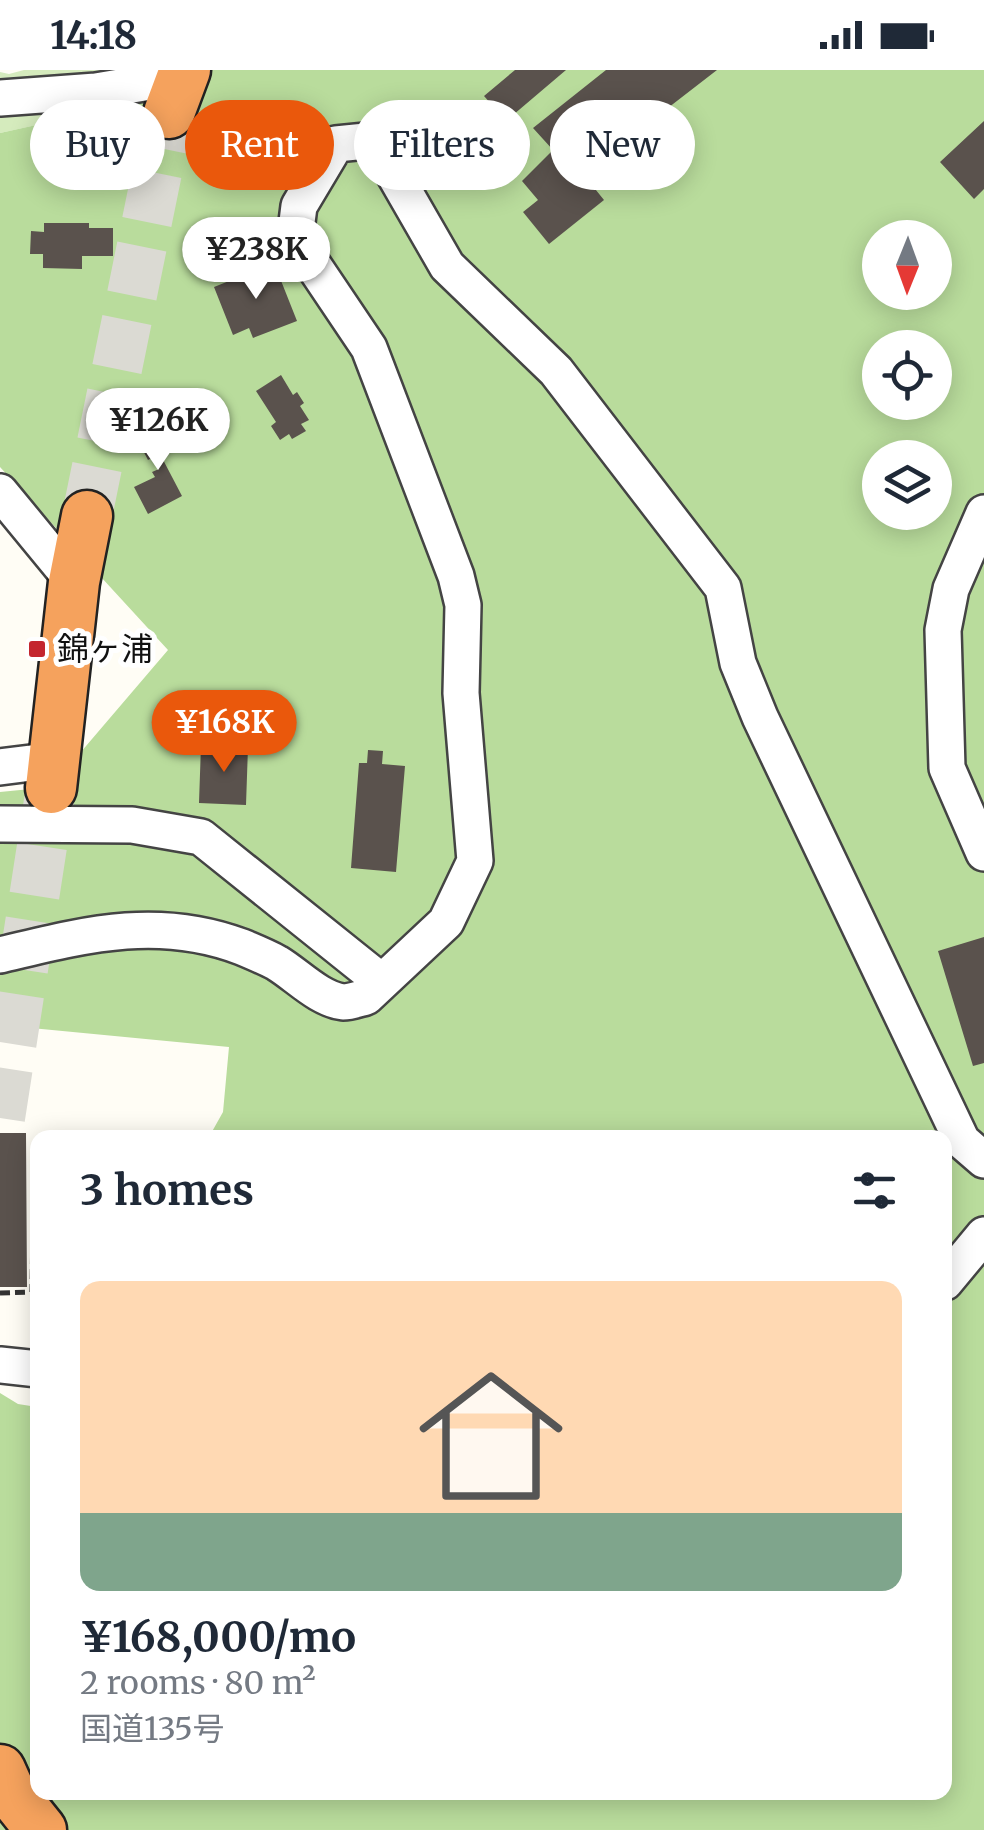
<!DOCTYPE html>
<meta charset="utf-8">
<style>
:root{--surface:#fff;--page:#f2f2f3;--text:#1f2937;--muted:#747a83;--accent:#ea580c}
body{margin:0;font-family:Merriweather,"Noto Sans JP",serif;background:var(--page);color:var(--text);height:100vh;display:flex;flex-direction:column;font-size:38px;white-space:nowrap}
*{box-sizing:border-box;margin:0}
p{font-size:32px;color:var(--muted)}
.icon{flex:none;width:55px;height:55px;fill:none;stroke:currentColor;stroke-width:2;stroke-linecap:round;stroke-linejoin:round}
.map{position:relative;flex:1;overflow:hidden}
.panel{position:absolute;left:30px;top:1060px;width:922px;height:670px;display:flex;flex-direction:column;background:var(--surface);border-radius:20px;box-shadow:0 5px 25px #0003}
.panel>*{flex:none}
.top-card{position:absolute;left:30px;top:30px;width:925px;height:90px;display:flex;gap:20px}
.needle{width:65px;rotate:181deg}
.fabs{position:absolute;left:862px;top:150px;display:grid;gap:20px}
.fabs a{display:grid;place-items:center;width:90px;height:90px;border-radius:50%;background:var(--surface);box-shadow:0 5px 25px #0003;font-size:50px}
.price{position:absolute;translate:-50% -85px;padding:0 22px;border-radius:35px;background:#fff;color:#222;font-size:32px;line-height:65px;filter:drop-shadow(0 2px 5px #0008)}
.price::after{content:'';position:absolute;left:50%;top:60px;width:30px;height:22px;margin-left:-15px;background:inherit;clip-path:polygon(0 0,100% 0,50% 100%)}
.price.on{background:var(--accent);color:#fff}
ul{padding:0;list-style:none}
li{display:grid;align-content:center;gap:20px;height:530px;padding:0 50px}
li span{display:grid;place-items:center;height:310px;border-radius:20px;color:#555}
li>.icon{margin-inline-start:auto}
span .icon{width:180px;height:180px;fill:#fffc;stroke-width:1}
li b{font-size:42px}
h2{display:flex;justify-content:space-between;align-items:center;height:120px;padding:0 50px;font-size:42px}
.tag{padding:0 35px;border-radius:45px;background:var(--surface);box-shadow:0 5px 25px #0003;font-size:35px;line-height:90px}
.tag.on{background:var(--accent);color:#fff}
.status{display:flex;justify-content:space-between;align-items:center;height:70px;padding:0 50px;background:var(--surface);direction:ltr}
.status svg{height:28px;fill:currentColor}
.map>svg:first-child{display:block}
.green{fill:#d5ebbd}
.forest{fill:#b9dc9c;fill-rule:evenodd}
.building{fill:#5a524d}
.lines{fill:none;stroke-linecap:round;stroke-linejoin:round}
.highway-tunnel{stroke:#dbdad3;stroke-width:50;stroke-dasharray:50 25;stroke-linecap:butt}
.minor-casing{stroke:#444;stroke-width:40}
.highway-casing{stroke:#222;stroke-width:55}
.path{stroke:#333;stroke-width:5;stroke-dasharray:10 5;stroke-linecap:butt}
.minor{stroke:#fff;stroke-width:35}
.highway{stroke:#f5a25d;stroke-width:50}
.poi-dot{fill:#c4262e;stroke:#fff;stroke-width:4}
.labels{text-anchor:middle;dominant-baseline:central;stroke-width:10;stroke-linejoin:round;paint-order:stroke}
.poi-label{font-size:32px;fill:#111;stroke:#fff;text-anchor:start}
</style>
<div class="status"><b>14:18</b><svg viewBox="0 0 49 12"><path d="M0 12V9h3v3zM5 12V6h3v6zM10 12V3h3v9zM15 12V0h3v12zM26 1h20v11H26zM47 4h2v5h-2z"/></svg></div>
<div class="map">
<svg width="984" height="1760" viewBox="0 0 984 1760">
<rect width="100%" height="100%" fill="#fffdf5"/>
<path class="green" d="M 24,0 L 107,0 L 105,40 L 0,63 L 0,2 L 9,4 Z"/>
<path class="forest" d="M 107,0 L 984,0 L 984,1760 L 0,1760 L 0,1323 L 18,1334 L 37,1337 L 38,1722 L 945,1722 L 945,1068 L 209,1067 L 223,1042 L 229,977 L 0,955 L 0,722 L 51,717 L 168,580 L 0,397 L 0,63 L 104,40 ZM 880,168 L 935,168 L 935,222 L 880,222 ZM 880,278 L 935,278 L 935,332 L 880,332 ZM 880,388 L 935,388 L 935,442 L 880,442 Z"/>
<path class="building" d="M 515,0 L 566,0 L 506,51 L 484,26 Z
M 606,0 L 717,0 L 620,75 L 603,67 L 571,89 L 604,130 L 549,174 L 523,142 L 538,130 L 522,111 L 553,80 L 533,58 Z
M 984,51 L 984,119 L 974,129 L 940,92 Z
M 44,153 L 89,153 L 89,158 L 113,158 L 113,186 L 82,186 L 82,199 L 43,198 L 43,184 L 30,184 L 31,161 L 44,162 Z
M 274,193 L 297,251 L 253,268 L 249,258 L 233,265 L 214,217 Z
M 281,305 L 293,325 L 297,322 L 304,333 L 300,336 L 309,350 L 301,354 L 306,361 L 292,369 L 289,364 L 280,370 L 271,356 L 276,352 L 256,321 Z
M 166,357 L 175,376 L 160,384 L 182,426 L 148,444 L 134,417 L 155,407 L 152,402 L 159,399 L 154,387 L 148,390 L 138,371 Z
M 201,675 L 248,677 L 246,735 L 199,733 Z
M 368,680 L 383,681 L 382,694 L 405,696 L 396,802 L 351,798 L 359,693 L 367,693 Z
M 984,867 L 984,993 L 973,996 L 938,881 Z
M 0,1063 L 26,1063 L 27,1217 L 0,1217 Z"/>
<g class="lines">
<path class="highway-tunnel" d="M 87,446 L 169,43
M 0,1048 L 51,718"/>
<defs>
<path id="minor" d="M 0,28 L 96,21 L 180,7
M 0,422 L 74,512
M 984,443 L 951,519 L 943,560 L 947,698 L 984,783
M 0,697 L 55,690
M 0,754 L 132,755 L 201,767 L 382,912
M 0,885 C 84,865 157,845 242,877 C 254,882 266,887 277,893 C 297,905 319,929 343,932 C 351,932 358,929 366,927 L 446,852 L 475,791 L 461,623 L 463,535 L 456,506 L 369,278 L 295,168 L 299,136 L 336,74 L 366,71 L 382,83 L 447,196 L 556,301 L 723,518 L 738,593 L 760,647 L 962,1071 L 984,1090
M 945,1212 L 984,1165
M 0,1295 L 38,1299"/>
<path id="highway" d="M 169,43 L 185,0
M 51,718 L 74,512 L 87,446
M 0,1700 L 9,1720 L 41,1760"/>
</defs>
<use href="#minor" class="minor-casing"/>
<use href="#highway" class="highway-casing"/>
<path class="path" d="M 0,1223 L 32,1222 L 33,1152 L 38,1152"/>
<use href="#minor" class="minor"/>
<use href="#highway" class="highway"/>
</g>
<rect class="poi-dot" x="27" y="569" width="20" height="20" rx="5"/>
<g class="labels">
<g class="poi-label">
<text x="57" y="579">錦ヶ浦</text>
</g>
</g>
</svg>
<div class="fabs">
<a><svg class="needle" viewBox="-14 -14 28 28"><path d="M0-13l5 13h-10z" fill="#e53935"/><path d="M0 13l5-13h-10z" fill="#747a83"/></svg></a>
<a><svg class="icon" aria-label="locate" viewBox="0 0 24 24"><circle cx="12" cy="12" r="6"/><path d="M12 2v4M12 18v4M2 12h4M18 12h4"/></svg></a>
<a><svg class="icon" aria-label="layers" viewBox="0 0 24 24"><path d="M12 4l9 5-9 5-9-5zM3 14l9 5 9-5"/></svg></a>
</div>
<b class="price" style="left:256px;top:232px">¥238K</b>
<b class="price" style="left:158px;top:403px">¥126K</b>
<b class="price on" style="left:224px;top:705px">¥168K</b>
<div class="top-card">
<a class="tag">Buy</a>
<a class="tag on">Rent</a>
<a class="tag">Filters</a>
<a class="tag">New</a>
</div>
<section class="panel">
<h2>3 homes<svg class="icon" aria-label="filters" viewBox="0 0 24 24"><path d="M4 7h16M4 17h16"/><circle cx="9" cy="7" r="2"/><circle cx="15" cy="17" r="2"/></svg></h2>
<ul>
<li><span style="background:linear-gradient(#ffd9b3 75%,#7fa58c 0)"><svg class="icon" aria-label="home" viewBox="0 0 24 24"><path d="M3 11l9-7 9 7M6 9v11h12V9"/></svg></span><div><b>¥168,000/mo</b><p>2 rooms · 80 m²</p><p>国道135号</p></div></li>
</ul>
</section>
</div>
